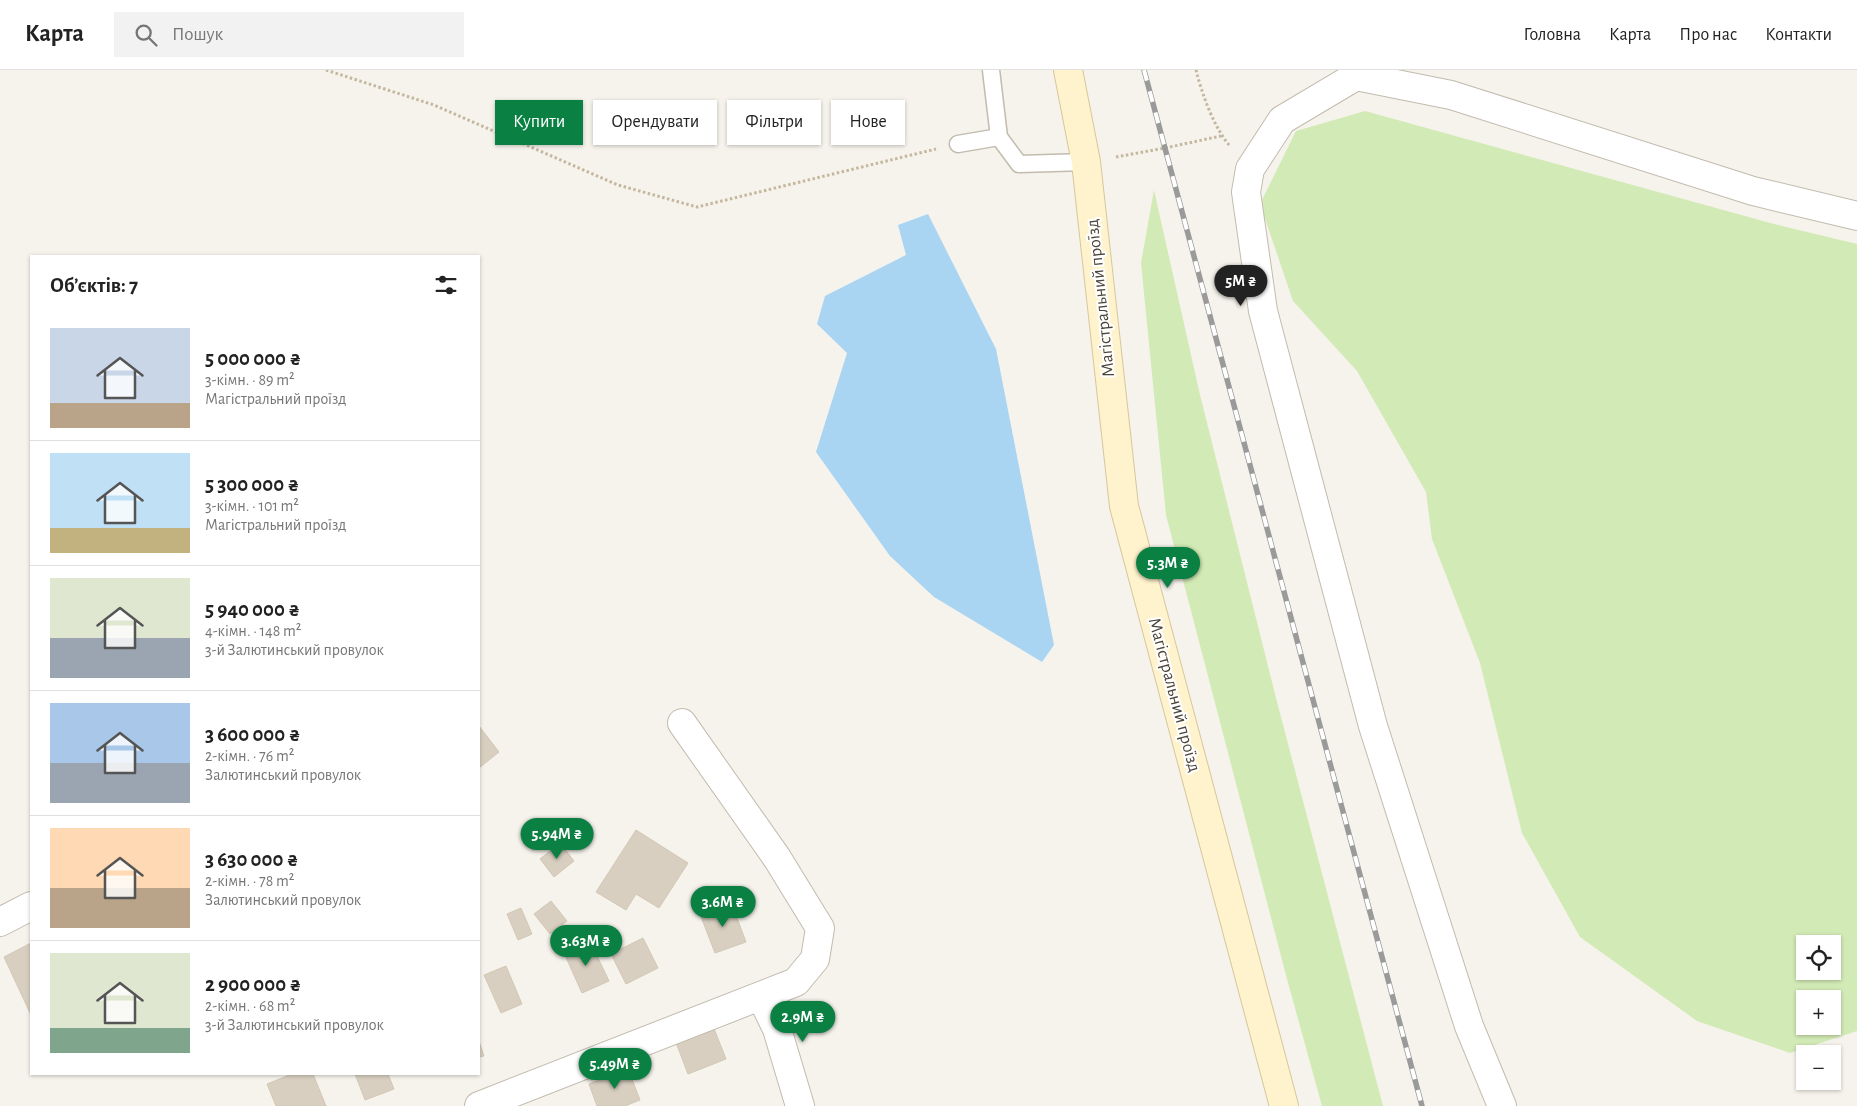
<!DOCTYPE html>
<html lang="uk">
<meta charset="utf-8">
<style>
:root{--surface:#fff;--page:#f2f2f2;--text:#222;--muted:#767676;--line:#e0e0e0;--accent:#0b8043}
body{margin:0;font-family:"Alegreya Sans",sans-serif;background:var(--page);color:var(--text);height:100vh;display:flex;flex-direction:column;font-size:19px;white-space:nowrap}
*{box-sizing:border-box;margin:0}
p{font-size:16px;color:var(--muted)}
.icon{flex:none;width:28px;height:28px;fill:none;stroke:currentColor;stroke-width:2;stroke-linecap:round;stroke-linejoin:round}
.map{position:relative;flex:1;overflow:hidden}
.details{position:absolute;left:30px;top:185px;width:450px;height:820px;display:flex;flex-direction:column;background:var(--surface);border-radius:0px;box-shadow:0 1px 4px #0004}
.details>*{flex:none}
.banner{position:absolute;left:495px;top:30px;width:475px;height:45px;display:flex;gap:10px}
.buttons{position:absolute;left:1796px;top:865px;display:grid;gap:10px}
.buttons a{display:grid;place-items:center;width:45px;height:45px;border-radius:0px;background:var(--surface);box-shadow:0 1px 4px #0004;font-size:25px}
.price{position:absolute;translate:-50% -42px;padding:0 11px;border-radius:18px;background:var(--accent);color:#fff;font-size:16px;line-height:32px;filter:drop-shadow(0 1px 2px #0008)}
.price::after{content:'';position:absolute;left:50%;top:30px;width:15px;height:11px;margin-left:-8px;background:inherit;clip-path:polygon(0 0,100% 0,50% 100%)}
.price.on{background:#222;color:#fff}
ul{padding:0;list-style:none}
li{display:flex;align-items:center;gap:15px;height:125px;padding:0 20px}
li+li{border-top:1px solid var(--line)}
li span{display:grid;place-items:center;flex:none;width:140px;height:100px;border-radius:0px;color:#555}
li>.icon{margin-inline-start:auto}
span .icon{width:60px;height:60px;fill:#fffc;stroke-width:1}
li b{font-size:21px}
h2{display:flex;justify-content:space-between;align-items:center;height:60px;padding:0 20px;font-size:21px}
.pill{padding:0 18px;border-radius:0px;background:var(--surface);box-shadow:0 1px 4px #0004;font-size:18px;line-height:45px}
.pill.on{background:var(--accent);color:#fff}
header{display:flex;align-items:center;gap:30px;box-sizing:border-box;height:70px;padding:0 25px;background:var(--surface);border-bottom:1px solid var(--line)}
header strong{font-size:24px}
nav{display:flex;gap:28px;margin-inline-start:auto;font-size:18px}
.search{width:350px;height:45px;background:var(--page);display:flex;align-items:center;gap:12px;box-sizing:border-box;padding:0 18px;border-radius:0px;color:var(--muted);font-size:19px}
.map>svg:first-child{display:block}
.green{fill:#d2eab5;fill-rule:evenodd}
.water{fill:#a9d4f2}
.building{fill:#d8cfc1;stroke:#d3c7b4}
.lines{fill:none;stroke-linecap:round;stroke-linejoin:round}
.service-casing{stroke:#c2bbae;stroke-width:19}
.minor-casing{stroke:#c2bbae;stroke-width:30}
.secondary-casing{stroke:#d6c79b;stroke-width:30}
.path{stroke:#c4b79f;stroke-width:3;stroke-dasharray:2.5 2.5;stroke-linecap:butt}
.service{stroke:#fff;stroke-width:16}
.minor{stroke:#fff;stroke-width:28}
.secondary{stroke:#fff3cd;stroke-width:28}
.rail-casing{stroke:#9a9a9a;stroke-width:5.5}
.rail{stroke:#fff;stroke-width:4;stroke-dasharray:11;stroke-linecap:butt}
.labels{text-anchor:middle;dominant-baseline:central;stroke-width:4;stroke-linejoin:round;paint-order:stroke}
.street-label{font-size:18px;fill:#4b4439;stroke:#fff}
</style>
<header>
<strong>Карта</strong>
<div class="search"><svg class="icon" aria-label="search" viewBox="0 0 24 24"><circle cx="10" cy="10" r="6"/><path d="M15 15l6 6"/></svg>Пошук</div>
<nav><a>Головна</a><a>Карта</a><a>Про нас</a><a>Контакти</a></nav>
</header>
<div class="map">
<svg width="1857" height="1036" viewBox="0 0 1857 1036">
<rect width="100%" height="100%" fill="#f6f3ec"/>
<path class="green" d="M 1365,41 L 1774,154 L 1857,174 L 1857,961 L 1790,983 L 1697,951 L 1580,867 L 1522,763 L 1480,593 L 1432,469 L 1426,422 L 1357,301 L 1293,231 L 1260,134 L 1296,61 ZM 1805,874 L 1832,874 L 1832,901 L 1805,901 ZM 1805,929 L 1832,929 L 1832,956 L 1805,956 Z
M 1154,120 L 1200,325 L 1276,628 L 1383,1036 L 1322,1036 L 1287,909 L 1166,445 L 1141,193 Z"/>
<path class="water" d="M 928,144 L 996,279 L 1054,575 L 1042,592 L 934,527 L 890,486 L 816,382 L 847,283 L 817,254 L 825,226 L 906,185 L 898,155 Z"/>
<path class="building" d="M 479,656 L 499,682 L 479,698 Z
M 636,760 L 688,793 L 659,838 L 636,824 L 626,840 L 596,822 Z
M 560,773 L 574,791 L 554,807 L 540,789 Z
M 551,831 L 567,851 L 550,864 L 534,844 Z
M 731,832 L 746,872 L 715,883 L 700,844 Z
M 521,838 L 532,864 L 518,870 L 507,844 Z
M 643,868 L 658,898 L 626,914 L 611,884 Z
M 590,871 L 609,911 L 582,923 L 564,883 Z
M 31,873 L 31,945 L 4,887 Z
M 506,896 L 522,934 L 501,943 L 484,905 Z
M 713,956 L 726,989 L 688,1004 L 675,970 Z
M 479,971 L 484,986 L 479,987 Z
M 628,999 L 640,1030 L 625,1036 L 597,1036 L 589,1014 Z
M 292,1004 L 313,1004 L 326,1036 L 276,1036 L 267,1014 Z
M 355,1004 L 388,1004 L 394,1019 L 365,1030 Z"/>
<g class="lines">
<defs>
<path id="service" d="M 991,0 L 999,67
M 958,74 L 999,67 L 1019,94 L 1086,92"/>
<path id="minor" d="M 0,852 L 31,836
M 761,926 L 777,959 L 800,1036
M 479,1036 L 796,912 L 815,889 L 820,858 L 777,788 L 682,653
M 1502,1036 L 1469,956 L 1373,656 L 1263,241 L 1246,122 L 1250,99 L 1282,50 L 1356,6 L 1451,25 L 1753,121 L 1857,146"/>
<path id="secondary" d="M 1068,0 L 1086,92 L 1124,436 L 1284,1036"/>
</defs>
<use href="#service" class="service-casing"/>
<use href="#minor" class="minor-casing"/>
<use href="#secondary" class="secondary-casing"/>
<path class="path" d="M 326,0 L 434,35 L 618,115 L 697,137 L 936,79
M 1196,0 C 1202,24 1214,58 1230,76
M 1116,87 L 1165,78 L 1221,66"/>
<use href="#service" class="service"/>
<use href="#minor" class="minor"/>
<use href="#secondary" class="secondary"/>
<defs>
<path id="rail" d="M 1144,0 L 1422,1036"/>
</defs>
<use href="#rail" class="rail-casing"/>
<use href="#rail" class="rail"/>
</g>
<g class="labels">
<g class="street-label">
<text transform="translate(1101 228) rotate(-96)">Магістральний проїзд</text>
<text transform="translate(1174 625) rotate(75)">Магістральний проїзд</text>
</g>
</g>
</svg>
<div class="buttons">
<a><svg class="icon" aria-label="locate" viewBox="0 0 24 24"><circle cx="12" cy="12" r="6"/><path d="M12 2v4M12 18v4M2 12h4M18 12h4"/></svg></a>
<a>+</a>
<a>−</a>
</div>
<b class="price on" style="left:1241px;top:237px">5M ₴</b>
<b class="price" style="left:1168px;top:519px">5.3M ₴</b>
<b class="price" style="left:557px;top:790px">5.94M ₴</b>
<b class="price" style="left:723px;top:858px">3.6M ₴</b>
<b class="price" style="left:586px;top:897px">3.63M ₴</b>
<b class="price" style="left:803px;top:973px">2.9M ₴</b>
<b class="price" style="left:615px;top:1020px">5.49M ₴</b>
<div class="banner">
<a class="pill on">Купити</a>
<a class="pill">Орендувати</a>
<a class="pill">Фільтри</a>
<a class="pill">Нове</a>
</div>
<section class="details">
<h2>Об’єктів: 7<svg class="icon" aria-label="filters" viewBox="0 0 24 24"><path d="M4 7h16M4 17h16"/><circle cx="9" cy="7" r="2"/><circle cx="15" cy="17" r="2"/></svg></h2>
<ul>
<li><span style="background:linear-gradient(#c9d6e8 75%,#b9a48a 0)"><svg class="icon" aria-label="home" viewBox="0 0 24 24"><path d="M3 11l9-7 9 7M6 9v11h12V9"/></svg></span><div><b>5 000 000 ₴</b><p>3-кімн. · 89 m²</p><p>Магістральний проїзд</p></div></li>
<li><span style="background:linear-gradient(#bfe0f5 75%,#c2b280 0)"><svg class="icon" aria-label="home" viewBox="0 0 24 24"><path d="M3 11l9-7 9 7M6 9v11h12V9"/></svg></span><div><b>5 300 000 ₴</b><p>3-кімн. · 101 m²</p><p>Магістральний проїзд</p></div></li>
<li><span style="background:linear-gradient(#dfe7d0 60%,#9aa5b1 0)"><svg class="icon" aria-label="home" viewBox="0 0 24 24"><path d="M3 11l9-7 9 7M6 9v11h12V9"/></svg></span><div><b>5 940 000 ₴</b><p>4-кімн. · 148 m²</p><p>3-й Залютинський провулок</p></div></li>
<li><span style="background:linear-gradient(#a9c7e8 60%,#9aa5b1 0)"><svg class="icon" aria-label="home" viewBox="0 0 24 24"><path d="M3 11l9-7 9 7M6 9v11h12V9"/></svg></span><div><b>3 600 000 ₴</b><p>2-кімн. · 76 m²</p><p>Залютинський провулок</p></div></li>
<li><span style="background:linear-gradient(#ffd9b3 60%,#b9a48a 0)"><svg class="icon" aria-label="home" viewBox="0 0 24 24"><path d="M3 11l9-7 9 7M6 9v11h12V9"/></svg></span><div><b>3 630 000 ₴</b><p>2-кімн. · 78 m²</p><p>Залютинський провулок</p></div></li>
<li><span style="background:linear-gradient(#dfe7d0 75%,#7fa58c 0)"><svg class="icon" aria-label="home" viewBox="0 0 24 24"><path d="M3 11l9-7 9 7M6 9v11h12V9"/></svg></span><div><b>2 900 000 ₴</b><p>2-кімн. · 68 m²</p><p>3-й Залютинський провулок</p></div></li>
</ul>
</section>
</div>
